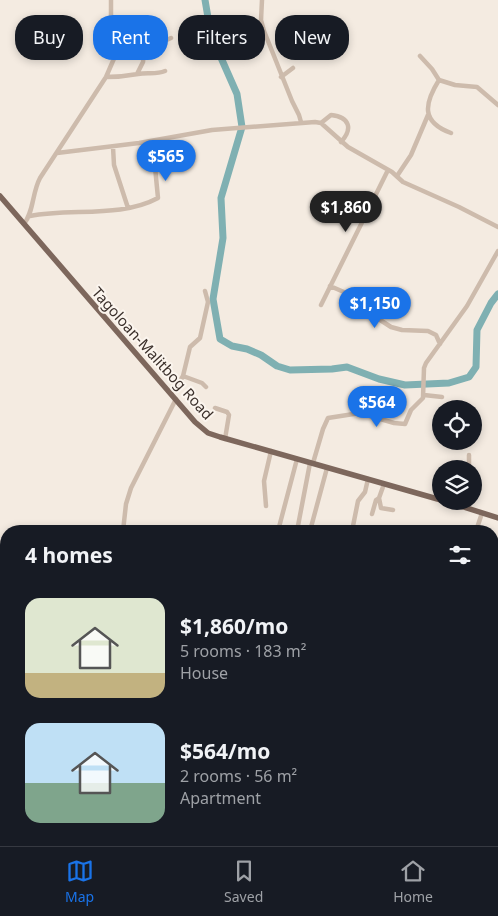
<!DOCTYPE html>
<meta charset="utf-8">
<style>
:root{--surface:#171b24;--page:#242831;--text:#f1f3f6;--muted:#9ea1a6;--line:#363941;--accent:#1a73e8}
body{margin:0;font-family:"Noto Sans",sans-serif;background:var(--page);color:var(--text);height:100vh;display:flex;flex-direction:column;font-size:19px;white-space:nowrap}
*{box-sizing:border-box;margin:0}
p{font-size:16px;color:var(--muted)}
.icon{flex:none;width:28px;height:28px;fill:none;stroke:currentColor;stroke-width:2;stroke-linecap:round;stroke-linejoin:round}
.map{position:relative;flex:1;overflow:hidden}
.side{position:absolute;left:0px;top:525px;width:499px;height:321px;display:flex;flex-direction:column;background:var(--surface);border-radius:20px 20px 0 0;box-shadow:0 2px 8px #0003}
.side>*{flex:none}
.hud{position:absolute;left:15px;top:15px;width:469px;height:45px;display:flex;gap:10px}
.tools{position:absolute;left:432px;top:400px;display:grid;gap:10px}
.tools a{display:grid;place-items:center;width:50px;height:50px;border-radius:50%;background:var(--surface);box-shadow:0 2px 8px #0003;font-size:25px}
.price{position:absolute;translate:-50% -42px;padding:0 11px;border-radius:18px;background:var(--accent);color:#fff;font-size:16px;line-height:32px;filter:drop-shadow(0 1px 2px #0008)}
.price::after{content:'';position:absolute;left:50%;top:30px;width:15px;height:11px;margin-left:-8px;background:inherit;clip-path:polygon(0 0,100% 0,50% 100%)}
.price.active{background:#222;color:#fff}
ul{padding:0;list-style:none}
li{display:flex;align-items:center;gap:15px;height:125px;padding:0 25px}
li span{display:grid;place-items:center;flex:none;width:140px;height:100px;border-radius:15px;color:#555}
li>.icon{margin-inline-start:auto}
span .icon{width:60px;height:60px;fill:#fffc;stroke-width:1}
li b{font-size:21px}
h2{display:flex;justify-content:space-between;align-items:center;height:60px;padding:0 25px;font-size:21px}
.pill{padding:0 18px;border-radius:20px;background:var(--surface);box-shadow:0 2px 8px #0003;font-size:18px;line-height:45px}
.pill.active{background:var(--accent);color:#fff}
.menu{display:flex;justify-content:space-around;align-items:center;height:70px;border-top:1px solid var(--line);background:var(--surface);font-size:14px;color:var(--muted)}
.menu a{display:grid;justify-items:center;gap:2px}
.menu .active{color:var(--accent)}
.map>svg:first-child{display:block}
.water{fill:#7fb0b2}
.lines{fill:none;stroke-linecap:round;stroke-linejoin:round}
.river{stroke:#7fb0b2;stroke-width:7}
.minor{stroke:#cdbbac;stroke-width:4.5}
.major{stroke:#7d675c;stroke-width:5.5}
.labels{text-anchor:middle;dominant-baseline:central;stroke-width:4;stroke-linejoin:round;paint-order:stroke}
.street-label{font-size:15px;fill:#3b302b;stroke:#fbf5ee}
</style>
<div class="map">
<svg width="498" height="846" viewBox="0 0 498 846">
<rect width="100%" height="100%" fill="#f4ebe1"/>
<path class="water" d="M 0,699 L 6,703 L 6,791 L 0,787 Z
M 498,839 L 498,846 L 466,846 L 473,841 Z
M 66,840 L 158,840 L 166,846 L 75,846 Z"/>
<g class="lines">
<path class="river" d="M 205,0 L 211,35 L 237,94 L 242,127 L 221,198 L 223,238 L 213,299 L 220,339 L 232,346 L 247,349 L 261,355 L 277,366 L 290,370 L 332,369 L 347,367 L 379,379 L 405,385 L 449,383 L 469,377 L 476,367 L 477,330 L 491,303 L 498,294"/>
<path class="minor" d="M 262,0 L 261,20 L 264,31 L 292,101 L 299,115 L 301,122
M 420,56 L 432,69 L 439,80
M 137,74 L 143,62 L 144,50 L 171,38
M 106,77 C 118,77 127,76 138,74 C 147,72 156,75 165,71
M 281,77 L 293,68
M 321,123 L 331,115 C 350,117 353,129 341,142
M 451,133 C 421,122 424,104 439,80 L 455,85 L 477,87 L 498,105
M 113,147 L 114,165 L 128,208
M 57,153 L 139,143 L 212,130 L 315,122 L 321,123 L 348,147 L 392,172 L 403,182 L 459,207 L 498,227
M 397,176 L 411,155 L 428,115
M 30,216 C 71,208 121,218 158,198 L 155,167
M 24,224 C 34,211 32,193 40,178 L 106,77 L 119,47 L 117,36 L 111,20 L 111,0
M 330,286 L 360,299 L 374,316 L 391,327 L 402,330 L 428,331 L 436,335 L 440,344
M 321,305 L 388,170
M 183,376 L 202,383 L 206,387
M 171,393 L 177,386 L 183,376 L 190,347 L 200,338 L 208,302 L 205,291
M 424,395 L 442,397
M 215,408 L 227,412 L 229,415 L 225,439
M 469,455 L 469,469
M 313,463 L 323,429 L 328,418 L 360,413 L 394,423 L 405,424 L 411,410 L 423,398 L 424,368 L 426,363 L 467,306 L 498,251
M 384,484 L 379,498 L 381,508 L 393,510
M 266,506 L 264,481 L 271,451
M 372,514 L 376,500 L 379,498
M 263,530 L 273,531
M 123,531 L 126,504 L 131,488 L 176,399
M 278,531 L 297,459
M 297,531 L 310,463
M 310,531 L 327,468
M 352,531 L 358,501 L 365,492 L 368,479
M 476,531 L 482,513
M 0,805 L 6,810
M 51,840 L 60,846"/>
<path class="major" d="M 0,196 L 195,422 L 208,433 L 220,437 L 441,500
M 445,501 L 498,518"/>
</g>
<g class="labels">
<g class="street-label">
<text transform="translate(153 353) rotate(48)">Tagoloan-Malitbog Road</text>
</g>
</g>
</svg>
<div class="tools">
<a><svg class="icon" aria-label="locate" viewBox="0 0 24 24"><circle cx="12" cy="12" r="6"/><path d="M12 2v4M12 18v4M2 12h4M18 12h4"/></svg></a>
<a><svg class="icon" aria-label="layers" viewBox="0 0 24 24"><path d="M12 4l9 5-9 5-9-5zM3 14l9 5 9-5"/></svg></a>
</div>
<b class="price" style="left:166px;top:182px">$565</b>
<b class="price active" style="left:346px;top:233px">$1,860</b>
<b class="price" style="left:375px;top:329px">$1,150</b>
<b class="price" style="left:377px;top:428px">$564</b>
<div class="hud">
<a class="pill">Buy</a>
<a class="pill active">Rent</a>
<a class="pill">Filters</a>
<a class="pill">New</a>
</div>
<section class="side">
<h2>4 homes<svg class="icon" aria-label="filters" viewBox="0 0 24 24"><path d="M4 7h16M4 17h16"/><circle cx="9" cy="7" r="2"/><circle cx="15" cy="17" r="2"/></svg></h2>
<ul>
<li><span style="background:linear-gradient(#dfe7d0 75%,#c2b280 0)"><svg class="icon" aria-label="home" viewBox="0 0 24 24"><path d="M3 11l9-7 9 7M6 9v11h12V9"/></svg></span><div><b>$1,860/mo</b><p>5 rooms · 183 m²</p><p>House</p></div></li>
<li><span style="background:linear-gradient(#bfe0f5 60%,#7fa58c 0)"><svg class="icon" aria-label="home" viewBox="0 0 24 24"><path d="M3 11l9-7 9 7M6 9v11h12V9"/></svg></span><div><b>$564/mo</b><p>2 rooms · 56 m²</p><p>Apartment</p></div></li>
</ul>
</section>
</div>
<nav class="menu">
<a class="active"><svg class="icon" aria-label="map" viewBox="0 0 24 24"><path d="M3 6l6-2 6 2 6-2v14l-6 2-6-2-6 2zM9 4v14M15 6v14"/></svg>Map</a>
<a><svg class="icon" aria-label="saved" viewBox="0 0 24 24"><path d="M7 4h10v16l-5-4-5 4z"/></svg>Saved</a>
<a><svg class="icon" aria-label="home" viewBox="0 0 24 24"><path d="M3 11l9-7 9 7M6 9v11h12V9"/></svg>Home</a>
</nav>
